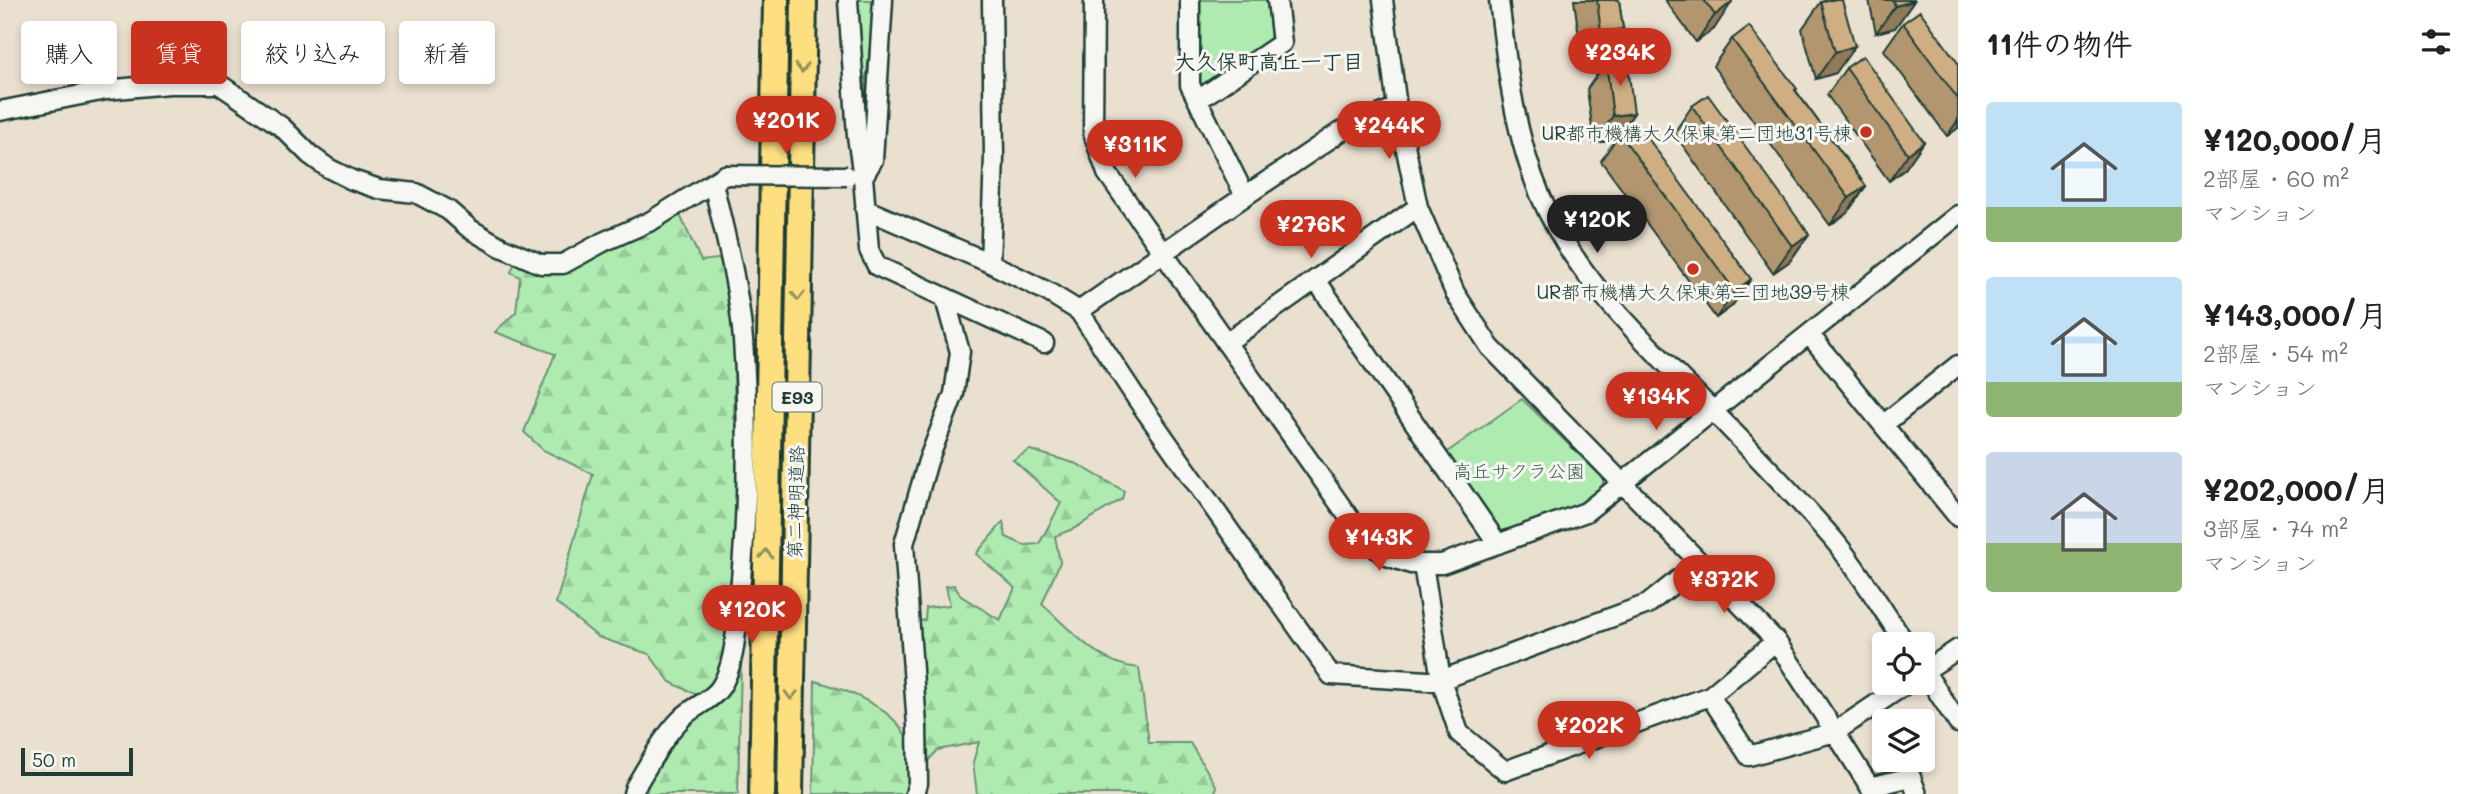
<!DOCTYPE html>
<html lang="ja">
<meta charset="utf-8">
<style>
:root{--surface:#fff;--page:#f6f6f6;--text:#202124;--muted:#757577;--accent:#c8321e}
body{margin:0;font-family:Mali,"Klee One",sans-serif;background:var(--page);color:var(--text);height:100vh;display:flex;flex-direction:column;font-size:26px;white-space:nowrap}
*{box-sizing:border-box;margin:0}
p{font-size:23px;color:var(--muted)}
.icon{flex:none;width:38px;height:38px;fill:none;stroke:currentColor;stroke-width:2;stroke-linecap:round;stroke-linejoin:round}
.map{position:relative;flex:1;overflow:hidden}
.sheet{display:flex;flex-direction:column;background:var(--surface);width:525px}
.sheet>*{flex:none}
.top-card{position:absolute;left:21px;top:21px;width:665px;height:63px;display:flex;gap:14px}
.buttons{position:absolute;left:1872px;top:632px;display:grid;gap:14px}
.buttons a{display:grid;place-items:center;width:63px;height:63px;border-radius:7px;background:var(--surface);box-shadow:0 4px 10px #0003;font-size:35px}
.scale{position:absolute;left:21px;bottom:18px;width:112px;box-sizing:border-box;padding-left:7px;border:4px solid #1f3d34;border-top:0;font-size:19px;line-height:24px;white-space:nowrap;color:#1f3d34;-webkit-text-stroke:5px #f6f6f2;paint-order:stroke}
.price{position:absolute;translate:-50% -60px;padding:0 16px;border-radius:24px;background:var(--accent);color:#fff;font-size:23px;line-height:46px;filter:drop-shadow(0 2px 4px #0008)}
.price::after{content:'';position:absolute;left:50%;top:42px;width:21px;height:16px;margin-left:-10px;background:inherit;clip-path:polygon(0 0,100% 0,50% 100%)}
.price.current{background:#222;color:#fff}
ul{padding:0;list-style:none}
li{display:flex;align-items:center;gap:21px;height:175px;padding:0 28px}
li span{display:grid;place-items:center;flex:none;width:196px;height:140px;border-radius:7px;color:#555}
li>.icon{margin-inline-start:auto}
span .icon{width:84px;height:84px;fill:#fffc;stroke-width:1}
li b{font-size:30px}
h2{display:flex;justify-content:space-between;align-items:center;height:84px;padding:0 28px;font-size:30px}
.tag{padding:0 24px;border-radius:7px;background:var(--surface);box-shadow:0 4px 10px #0003;font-size:24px;line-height:63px}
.tag.current{background:var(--accent);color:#fff}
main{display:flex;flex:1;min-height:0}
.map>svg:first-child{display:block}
.forest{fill:url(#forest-firs);stroke:#679472;stroke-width:2}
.green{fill:#afebb1;stroke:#679472;stroke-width:2}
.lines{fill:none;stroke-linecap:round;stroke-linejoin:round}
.minor-casing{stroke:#1f3d34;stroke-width:23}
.highway-casing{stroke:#1f3d34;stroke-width:30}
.minor{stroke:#f6f6f2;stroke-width:18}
.highway{stroke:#fedf80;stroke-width:24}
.minor-bridge-casing{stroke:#1f3d34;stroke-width:23;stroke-linecap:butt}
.minor-bridge{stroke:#f6f6f2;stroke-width:18}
.wall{fill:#b19670;stroke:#1f3d34;stroke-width:2}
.shaded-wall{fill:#907a5b;stroke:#1f3d34;stroke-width:2}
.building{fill:#ceae82;stroke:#1f3d34;stroke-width:2}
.oneway{stroke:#8e8e5a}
.poi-dot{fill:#c8321e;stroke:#f6f6f2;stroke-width:2.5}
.labels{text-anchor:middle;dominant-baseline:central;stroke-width:6;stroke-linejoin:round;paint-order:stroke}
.shield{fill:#f6f6f2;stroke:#60746d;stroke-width:2}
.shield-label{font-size:18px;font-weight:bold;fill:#1f3d34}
.poi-label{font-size:19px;fill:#1f3d34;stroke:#f6f6f2;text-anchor:end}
.park-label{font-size:19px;fill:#3c604d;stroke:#f6f6f2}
.street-label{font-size:19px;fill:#1f3d34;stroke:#f6f6f2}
.neighbourhood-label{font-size:21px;font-weight:bold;fill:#1f3d34;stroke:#f6f6f2}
</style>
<main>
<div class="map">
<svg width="1958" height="794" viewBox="0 0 1958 794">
<defs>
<pattern id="forest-firs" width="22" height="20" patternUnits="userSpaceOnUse" patternTransform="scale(1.75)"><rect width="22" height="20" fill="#afebb1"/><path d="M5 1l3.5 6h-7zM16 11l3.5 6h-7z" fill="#96ca99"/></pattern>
</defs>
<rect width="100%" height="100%" fill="#eae0d0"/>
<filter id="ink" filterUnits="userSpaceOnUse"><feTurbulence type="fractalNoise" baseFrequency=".0143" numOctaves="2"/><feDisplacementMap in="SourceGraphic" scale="14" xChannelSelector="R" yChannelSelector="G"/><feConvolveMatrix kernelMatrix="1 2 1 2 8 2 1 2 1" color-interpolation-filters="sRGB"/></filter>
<g filter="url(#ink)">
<path class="forest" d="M 855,0 L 873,0 L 870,49 L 863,100 Z
M 680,215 L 701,261 L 725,258 L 735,304 L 734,418 L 742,444 L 732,613 L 723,665 L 708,689 L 697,695 L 670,682 L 649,654 L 598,637 L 556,603 L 593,474 L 543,450 L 524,432 L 555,354 L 495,332 L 516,312 L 520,277 L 511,272 L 515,262 L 543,273 L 570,270 L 595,256 L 660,227 Z
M 1030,450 L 1077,464 L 1124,491 L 1122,499 L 1075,528 L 1055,536 L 1060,562 L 1042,604 C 1070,629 1099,665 1139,668 L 1149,743 L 1190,743 L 1217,787 L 1214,794 L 977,794 L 973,762 L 979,742 L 938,750 L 927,762 L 922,755 L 915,622 L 925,620 L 926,608 L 950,605 L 946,586 L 954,585 L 961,596 L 1000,620 L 1015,588 L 976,554 L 1003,522 L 1006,537 L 1024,545 L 1039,544 L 1061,503 L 1013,460 Z
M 742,618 L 738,794 L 646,794 L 650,779 L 664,760 L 671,740 L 695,717 L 728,695 Z
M 815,681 C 846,689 901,710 909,745 C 913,761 911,778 909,794 L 813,794 Z"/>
<path class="green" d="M 1197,0 L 1270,0 C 1272,12 1276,26 1270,38 C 1262,54 1219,75 1203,85 L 1197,79 Z
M 1522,399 L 1603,478 L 1603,486 C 1576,512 1538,521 1503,535 L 1497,531 L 1443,455 Z"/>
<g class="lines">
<defs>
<path id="minor" d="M 848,0 L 857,136 L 863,177 L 869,250 L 877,266 L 1044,343
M 1094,0 L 1093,133 L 1107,173 L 1362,536 L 1384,555 L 1411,564 L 1442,564 L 1586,512 L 1958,215
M 1190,0 L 1190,85 L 1245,196 L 1340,132 L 1397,107
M 1383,0 L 1397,107 L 1418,207 L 1455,293 L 1490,347 L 1776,641 L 1835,732 L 1909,682
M 1499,0 C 1507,67 1514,134 1541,197 C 1578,283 1649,345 1713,411 C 1754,453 1795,495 1833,539 C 1860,571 1882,610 1906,644
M 1198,100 L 1282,43 L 1277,0
M 0,111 L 106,90 L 169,84 L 219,84 L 282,127 L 310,155 L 328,168 L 352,180 L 379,189 L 416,193 L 448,210 L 470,229 L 501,247 L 541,264 L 563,264 L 603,242 L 651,221 L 725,175
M 863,177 L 873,160 L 883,0
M 865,209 L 990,263 L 1048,292 L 1079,311 L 1137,399 L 1331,675 L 1428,681 L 1441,680 L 1648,604 L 1699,563
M 990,263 L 994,157 L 992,0
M 1316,280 L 1498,544
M 1079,311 L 1245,196
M 1809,334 L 1958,517
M 1226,343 L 1418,207
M 1884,424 L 1958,365
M 1423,564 L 1441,680 L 1459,733 L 1505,771 L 1710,696 L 1776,641
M 1923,669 L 1958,723
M 1923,672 L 1958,649
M 1710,696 L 1749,756 L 1835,732 L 1870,787 L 1911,777 L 1917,794
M 633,794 L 635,787 C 650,763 663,736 683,717 C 694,706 711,701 720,688 C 736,664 736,626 739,600 C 748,514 749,426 743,340 C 739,287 725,234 713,183
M 915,794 L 918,783 L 917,726 L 904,544 L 928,461 L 954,394 L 960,352 L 945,299"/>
<path id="highway" d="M 762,794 L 776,0
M 790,794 L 804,0"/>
</defs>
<use href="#minor" class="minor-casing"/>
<use href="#highway" class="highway-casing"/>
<use href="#minor" class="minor"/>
<use href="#highway" class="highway"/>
<defs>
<path id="minor-bridge" d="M 725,175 L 847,176"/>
</defs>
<use href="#minor-bridge" class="minor-bridge-casing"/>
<use href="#minor-bridge" class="minor-bridge"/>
</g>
<path class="wall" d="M 1574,0 L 1619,0 L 1623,29 L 1604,56 L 1582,59 Z
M 1665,0 L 1731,0 L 1714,29 L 1696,42 Z
M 1842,0 L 1836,73 L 1816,79 L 1802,29 L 1821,2 Z
M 1869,0 L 1914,0 L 1914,1 L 1895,28 L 1876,33 Z
M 1903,23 L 1958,63 L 1958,128 L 1947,136 L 1884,50 Z
M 1732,39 L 1796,91 L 1866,186 L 1847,213 L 1830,225 L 1713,66 Z
M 1606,62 L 1634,113 L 1620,134 L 1751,279 L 1732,306 L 1716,318 L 1601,161 L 1615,140 L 1594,143 L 1587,89 Z
M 1846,68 L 1924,142 L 1905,169 L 1889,181 L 1827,95 Z
M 1692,106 L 1809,234 L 1790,261 L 1773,273 L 1674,133 Z"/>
<path class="shaded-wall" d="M 1914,1 L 1895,28 L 1876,33 L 1895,6 Z
M 1732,2 L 1714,29 L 1696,42 L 1715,15 Z
M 1623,29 L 1604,56 L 1582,59 L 1601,32 Z
M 1855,46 L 1836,73 L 1816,79 L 1835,52 Z
M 1634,113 L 1615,140 L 1594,143 L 1613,116 Z
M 1958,120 L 1958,128 L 1947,136 Z
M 1924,142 L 1905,169 L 1889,181 L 1908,154 Z
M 1866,186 L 1847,213 L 1830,225 L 1849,198 Z
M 1809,234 L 1790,261 L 1773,273 L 1792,246 Z
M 1751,279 L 1732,306 L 1716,318 L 1735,291 Z"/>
<path class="building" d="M 1597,0 L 1619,0 L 1623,29 L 1601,32 Z
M 1704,0 L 1731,0 L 1732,2 L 1715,15 Z
M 1827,0 L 1842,0 L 1855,46 L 1835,52 L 1821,2 Z
M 1893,0 L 1914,0 L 1914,1 L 1895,6 Z
M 1920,11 L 1958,63 L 1958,99 L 1903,23 Z
M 1749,26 L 1797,89 L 1795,90 L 1866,186 L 1849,198 L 1732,39 Z
M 1863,56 L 1924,142 L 1908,154 L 1846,68 Z
M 1627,60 L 1634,113 L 1613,116 L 1606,62 Z
M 1708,95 L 1809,234 L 1792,246 L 1692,106 Z
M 1636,122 L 1751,279 L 1735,291 L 1620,134 Z"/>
<defs><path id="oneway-chevron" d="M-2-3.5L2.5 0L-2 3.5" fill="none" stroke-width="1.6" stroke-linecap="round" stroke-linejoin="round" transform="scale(1.75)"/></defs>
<g class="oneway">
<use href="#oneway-chevron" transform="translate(802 68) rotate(91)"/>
<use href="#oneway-chevron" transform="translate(798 296) rotate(91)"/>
<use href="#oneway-chevron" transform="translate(766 554) rotate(-89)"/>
<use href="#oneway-chevron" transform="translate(791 695) rotate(91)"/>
</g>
</g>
<g class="poi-dot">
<circle cx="1866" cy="132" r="7"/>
<circle cx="1693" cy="269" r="7"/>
</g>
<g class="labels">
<rect class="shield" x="772.5" y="382.5" width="49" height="29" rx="5"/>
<g class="shield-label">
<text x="797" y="397">E93</text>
</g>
<g class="poi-label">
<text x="1852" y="132">UR都市機構大久保東第二団地31号棟</text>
<text x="1693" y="291" text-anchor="middle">UR都市機構大久保東第二団地39号棟</text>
</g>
<g class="park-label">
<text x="1519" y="470">高丘サクラ公園</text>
</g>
<g class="street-label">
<text transform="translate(795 502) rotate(-89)">第二神明道路</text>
</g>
<g class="neighbourhood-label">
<text x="1269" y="60">大久保町高丘一丁目</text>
</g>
</g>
</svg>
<div class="buttons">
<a><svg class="icon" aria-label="locate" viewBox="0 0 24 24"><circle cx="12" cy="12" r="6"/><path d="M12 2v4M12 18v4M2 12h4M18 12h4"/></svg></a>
<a><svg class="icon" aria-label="layers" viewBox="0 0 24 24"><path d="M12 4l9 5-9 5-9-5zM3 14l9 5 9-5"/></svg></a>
</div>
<div class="scale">50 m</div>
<b class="price" style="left:1620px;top:88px">¥234K</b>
<b class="price" style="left:786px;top:156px">¥201K</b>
<b class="price" style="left:1389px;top:161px">¥244K</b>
<b class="price" style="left:1135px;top:180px">¥311K</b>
<b class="price current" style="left:1597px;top:255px">¥120K</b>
<b class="price" style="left:1311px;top:260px">¥276K</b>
<b class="price" style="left:1656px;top:432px">¥134K</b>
<b class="price" style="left:1379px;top:573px">¥143K</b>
<b class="price" style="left:1724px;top:615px">¥372K</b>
<b class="price" style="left:752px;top:645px">¥120K</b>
<b class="price" style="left:1589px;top:761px">¥202K</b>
<div class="top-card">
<a class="tag">購入</a>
<a class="tag current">賃貸</a>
<a class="tag">絞り込み</a>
<a class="tag">新着</a>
</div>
</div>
<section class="sheet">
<h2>11件の物件<svg class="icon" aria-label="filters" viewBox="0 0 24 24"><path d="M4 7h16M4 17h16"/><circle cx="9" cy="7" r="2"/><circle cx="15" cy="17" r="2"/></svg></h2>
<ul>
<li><span style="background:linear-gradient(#bfe0f5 75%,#8fb573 0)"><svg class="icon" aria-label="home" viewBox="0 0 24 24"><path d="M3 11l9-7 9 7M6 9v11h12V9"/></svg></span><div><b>¥120,000/月</b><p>2部屋 · 60 m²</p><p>マンション</p></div></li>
<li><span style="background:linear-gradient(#bfe0f5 75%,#8fb573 0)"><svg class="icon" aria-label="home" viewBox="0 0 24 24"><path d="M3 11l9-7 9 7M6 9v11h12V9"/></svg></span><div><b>¥143,000/月</b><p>2部屋 · 54 m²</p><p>マンション</p></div></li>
<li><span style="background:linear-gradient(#c9d6e8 65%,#8fb573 0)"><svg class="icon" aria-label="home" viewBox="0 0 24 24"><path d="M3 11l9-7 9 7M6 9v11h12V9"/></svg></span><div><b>¥202,000/月</b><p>3部屋 · 74 m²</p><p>マンション</p></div></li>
</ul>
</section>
</main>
